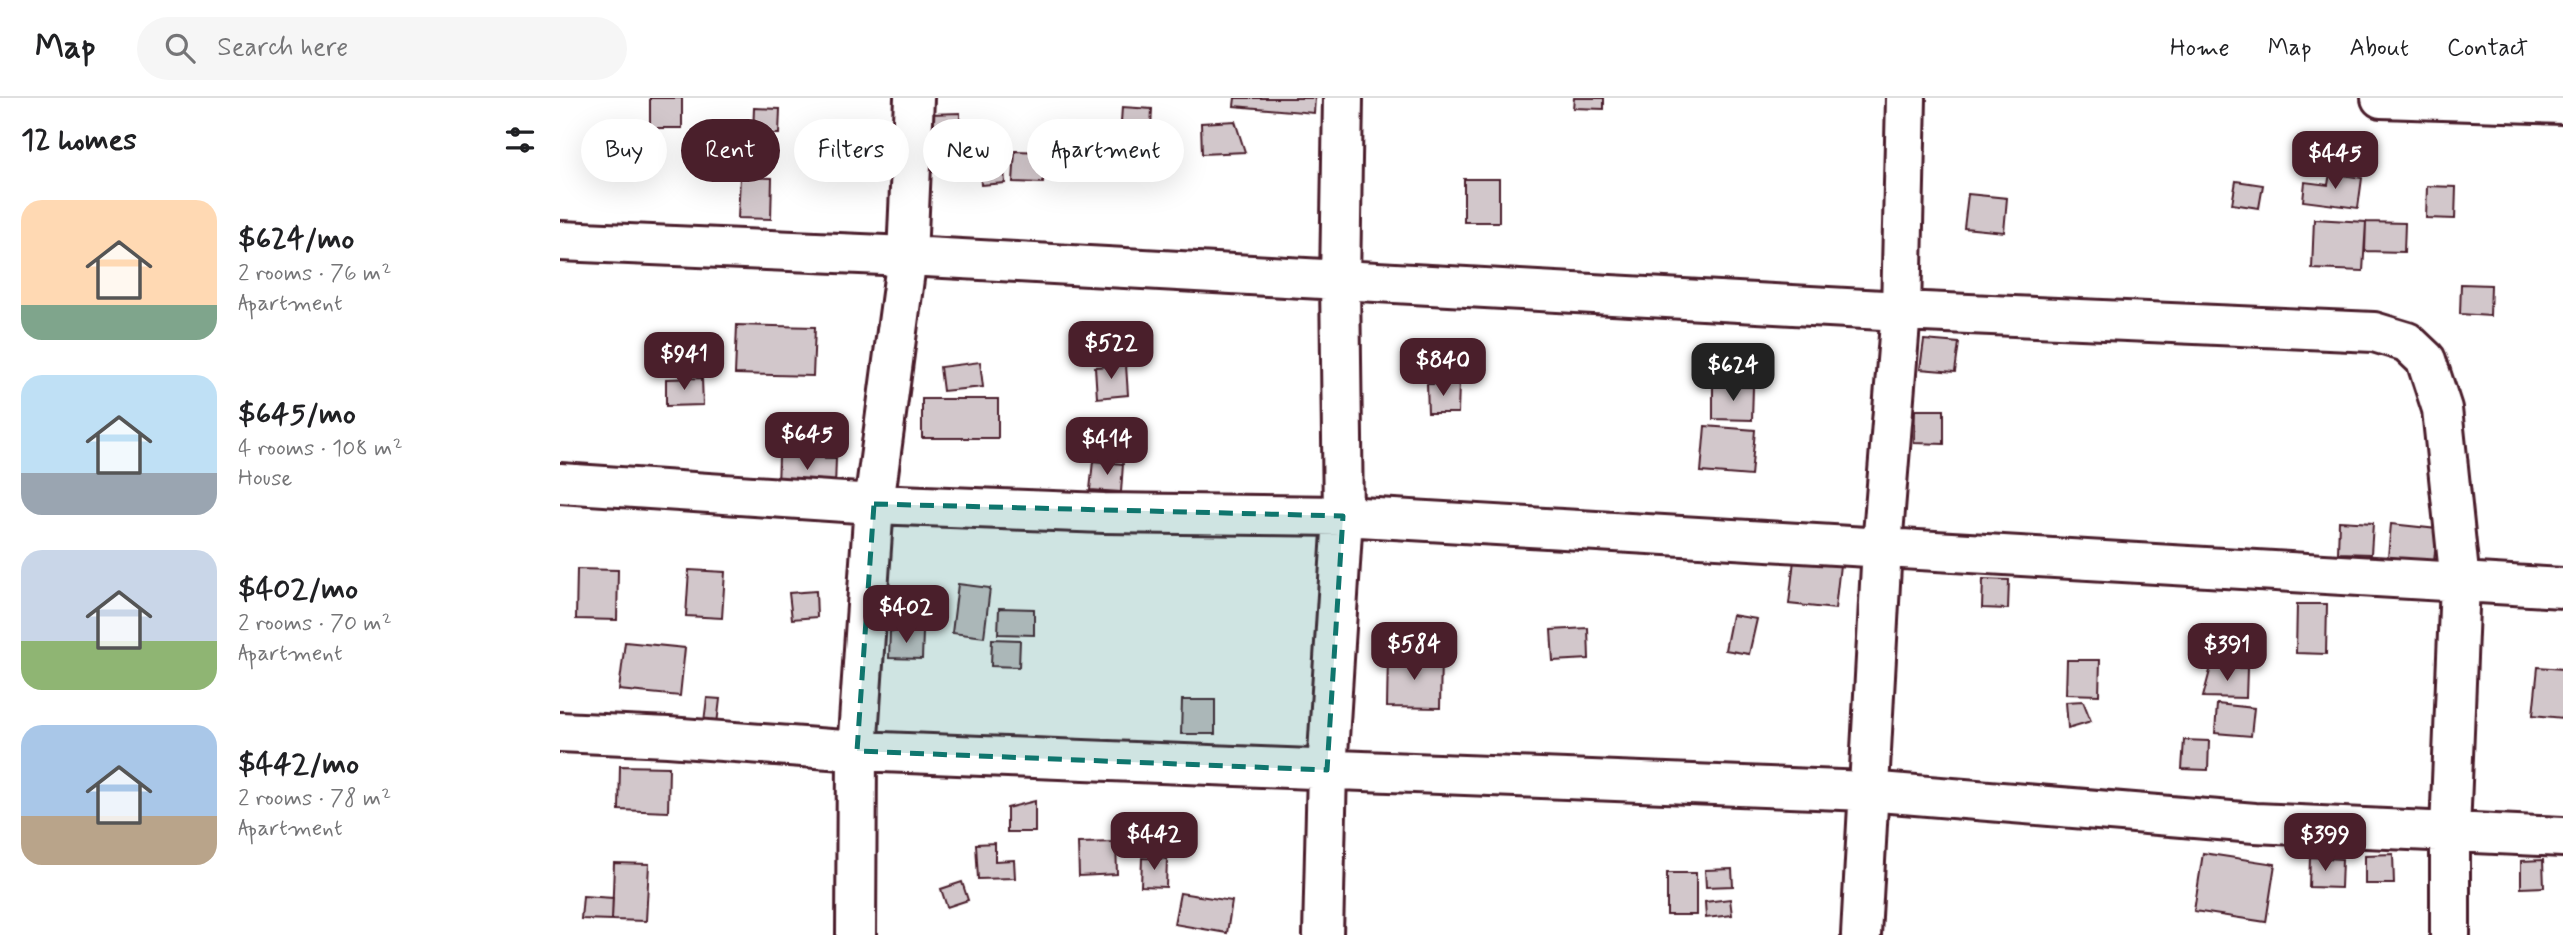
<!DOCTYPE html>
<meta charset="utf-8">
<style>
:root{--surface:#fff;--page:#f6f6f6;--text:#202124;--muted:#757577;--line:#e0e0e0;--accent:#4a1f2b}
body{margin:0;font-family:Mynerve,sans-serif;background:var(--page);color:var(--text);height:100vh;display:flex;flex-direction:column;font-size:26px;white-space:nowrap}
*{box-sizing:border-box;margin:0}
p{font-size:23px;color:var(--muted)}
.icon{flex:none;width:38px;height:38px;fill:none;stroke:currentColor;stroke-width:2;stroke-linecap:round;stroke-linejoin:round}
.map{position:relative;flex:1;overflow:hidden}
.side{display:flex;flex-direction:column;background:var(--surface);width:560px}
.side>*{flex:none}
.banner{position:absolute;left:21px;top:21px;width:665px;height:63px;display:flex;gap:14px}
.price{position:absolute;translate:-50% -60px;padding:0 16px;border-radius:14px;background:var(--accent);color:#fff;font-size:23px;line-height:46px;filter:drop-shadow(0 2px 4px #0008)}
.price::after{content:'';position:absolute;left:50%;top:42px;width:21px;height:16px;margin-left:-10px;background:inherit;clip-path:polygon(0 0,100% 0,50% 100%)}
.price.selected{background:#222;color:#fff}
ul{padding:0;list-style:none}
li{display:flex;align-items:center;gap:21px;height:175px;padding:0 21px}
li span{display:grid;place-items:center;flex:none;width:196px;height:140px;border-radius:21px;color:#555}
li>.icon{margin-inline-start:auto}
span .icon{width:84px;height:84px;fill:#fffc;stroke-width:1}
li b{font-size:30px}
h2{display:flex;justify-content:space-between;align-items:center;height:84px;padding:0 21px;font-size:30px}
.chip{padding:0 24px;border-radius:32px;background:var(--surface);box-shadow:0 7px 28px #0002;font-size:24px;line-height:63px}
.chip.selected{background:var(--accent);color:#fff}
header{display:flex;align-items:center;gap:42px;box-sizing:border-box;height:98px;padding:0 35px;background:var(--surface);border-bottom:2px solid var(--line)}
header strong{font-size:33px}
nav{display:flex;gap:38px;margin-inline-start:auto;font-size:24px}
.search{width:490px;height:63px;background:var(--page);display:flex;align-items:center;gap:18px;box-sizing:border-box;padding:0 24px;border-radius:38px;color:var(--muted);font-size:26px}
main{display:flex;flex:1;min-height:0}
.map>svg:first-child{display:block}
.building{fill:#d2c7cb;stroke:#4a1f2b;stroke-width:2}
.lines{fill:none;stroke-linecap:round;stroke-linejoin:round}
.street-casing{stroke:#4a1f2b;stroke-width:44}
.street{stroke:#fff;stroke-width:38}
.marked{fill:#0f766e;fill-opacity:0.2;stroke:#0f766e;stroke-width:5;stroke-dasharray:14 9;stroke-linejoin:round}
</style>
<header>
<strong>Map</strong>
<div class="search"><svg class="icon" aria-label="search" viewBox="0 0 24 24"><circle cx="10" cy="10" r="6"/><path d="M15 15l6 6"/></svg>Search here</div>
<nav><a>Home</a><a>Map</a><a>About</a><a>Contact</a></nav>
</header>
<main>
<section class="side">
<h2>12 homes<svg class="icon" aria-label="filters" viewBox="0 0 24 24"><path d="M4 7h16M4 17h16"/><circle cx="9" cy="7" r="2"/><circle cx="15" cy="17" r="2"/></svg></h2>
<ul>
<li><span style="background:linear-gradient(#ffd9b3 75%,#7fa58c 0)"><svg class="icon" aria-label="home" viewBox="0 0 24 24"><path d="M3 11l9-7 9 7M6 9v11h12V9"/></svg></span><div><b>$624/mo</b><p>2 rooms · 76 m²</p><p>Apartment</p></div></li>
<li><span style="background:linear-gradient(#bfe0f5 70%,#9aa5b1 0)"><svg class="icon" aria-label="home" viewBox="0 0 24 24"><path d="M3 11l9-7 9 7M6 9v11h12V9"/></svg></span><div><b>$645/mo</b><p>4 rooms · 108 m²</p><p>House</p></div></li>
<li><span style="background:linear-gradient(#c9d6e8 65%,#8fb573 0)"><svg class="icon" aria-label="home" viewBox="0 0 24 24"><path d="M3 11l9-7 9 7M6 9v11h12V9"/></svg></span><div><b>$402/mo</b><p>2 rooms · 70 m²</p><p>Apartment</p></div></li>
<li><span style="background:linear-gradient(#a9c7e8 65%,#b9a48a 0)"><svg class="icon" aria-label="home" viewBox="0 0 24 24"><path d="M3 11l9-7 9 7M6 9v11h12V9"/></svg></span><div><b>$442/mo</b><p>2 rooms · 78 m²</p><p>Apartment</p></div></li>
</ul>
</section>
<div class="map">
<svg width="2003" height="837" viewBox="0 0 2003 837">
<rect width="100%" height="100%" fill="#fff"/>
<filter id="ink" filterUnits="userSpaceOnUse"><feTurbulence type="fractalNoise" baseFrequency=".0143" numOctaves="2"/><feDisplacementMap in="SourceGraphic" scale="14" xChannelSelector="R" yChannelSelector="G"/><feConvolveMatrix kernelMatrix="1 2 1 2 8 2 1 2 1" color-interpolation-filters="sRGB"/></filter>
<g filter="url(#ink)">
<path class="building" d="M 90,0 L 122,0 L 122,30 L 90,30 Z
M 675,0 L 755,0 L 754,15 L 674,8 Z
M 1014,0 L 1044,0 L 1044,11 L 1013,10 Z
M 562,9 L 592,11 L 590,49 L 559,55 Z
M 194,10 L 220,11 L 219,36 L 193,36 Z
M 400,15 L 400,44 L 369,44 L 369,16 Z
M 675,23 L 685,54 L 642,56 L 641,25 Z
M 382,52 L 383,73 L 356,75 L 355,53 Z
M 455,53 L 485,54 L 483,85 L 453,84 Z
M 443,58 L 445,85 L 421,87 L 419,60 Z
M 1770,75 L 1802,80 L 1798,110 L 1743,103 L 1745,84 L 1768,87 Z
M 180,79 L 212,80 L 211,121 L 178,120 Z
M 904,81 L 939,81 L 939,124 L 904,124 Z
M 1676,83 L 1703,87 L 1699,110 L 1672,106 Z
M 1867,88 L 1896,89 L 1895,121 L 1866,120 Z
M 1408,96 L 1447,100 L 1444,134 L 1404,130 Z
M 1754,121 L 1806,124 L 1803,173 L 1752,171 Z
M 1806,124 L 1845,125 L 1844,154 L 1805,153 Z
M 1901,186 L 1931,187 L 1930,218 L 1900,216 Z
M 177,227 L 255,229 L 253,278 L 175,276 Z
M 1364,242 L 1399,245 L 1395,274 L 1360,271 Z
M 420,264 L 423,289 L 383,293 L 380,269 Z
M 566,267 L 568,297 L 537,300 L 535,269 Z
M 142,280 L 143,307 L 106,308 L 106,281 Z
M 867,286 L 899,286 L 898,315 L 868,315 Z
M 1153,288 L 1193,289 L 1192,322 L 1153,321 Z
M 362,301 L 438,301 L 438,340 L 362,340 Z
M 1355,312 L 1384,312 L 1384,346 L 1354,345 Z
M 1145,328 L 1195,332 L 1191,378 L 1141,374 Z
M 219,359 L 276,360 L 275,390 L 218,388 Z
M 533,363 L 563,366 L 561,394 L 530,392 Z
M 1779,423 L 1813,425 L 1811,456 L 1778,455 Z
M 1831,426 L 1877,431 L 1874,464 L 1828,459 Z
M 1234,462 L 1280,467 L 1275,511 L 1229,506 Z
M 17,471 L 58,472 L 57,522 L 16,521 Z
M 129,472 L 165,474 L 162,520 L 126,518 Z
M 1423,481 L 1449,482 L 1448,511 L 1422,510 Z
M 398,486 L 430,490 L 424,539 L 392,535 Z
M 256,493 L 257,519 L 232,521 L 229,495 Z
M 1737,506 L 1767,506 L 1766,556 L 1736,555 Z
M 439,510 L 474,511 L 474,537 L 438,536 Z
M 1172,517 L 1197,521 L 1189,556 L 1165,552 Z
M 1028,530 L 1029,561 L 993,563 L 991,532 Z
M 330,533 L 363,534 L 362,561 L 329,560 Z
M 432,541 L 460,542 L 459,569 L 431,568 Z
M 65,544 L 125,550 L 120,598 L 59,592 Z
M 828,557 L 881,558 L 880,610 L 827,609 Z
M 1507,562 L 1540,562 L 1539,597 L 1506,596 Z
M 1651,569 L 1687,570 L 1686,600 L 1643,599 Z
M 1978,569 L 2003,571 L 2003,620 L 1973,617 Z
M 147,600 L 160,601 L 157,626 L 144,624 Z
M 622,602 L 655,602 L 655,636 L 621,636 Z
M 1523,603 L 1531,623 L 1508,630 L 1506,604 Z
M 1657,606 L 1694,610 L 1691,638 L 1655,635 Z
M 1624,642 L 1649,643 L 1648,672 L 1622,671 Z
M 60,668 L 109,669 L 108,714 L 59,712 Z
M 475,703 L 475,734 L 447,734 L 447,710 Z
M 556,744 L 557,776 L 519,778 L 518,745 Z
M 435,745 L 435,763 L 454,762 L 455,780 L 418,781 L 416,746 Z
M 1643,755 L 1715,766 L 1706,824 L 1634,813 Z
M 1833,756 L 1834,786 L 1805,786 L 1805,757 Z
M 1750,759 L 1782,761 L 1781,790 L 1749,789 Z
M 582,760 L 607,761 L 606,789 L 581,788 Z
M 1983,762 L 1984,789 L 1961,790 L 1961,763 Z
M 54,765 L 89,766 L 86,823 L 52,822 Z
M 1172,771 L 1173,788 L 1146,789 L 1145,772 Z
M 1107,775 L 1136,775 L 1136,817 L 1107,817 Z
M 402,784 L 408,802 L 387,809 L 381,791 Z
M 620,795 L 672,803 L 667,835 L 614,826 Z
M 23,798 L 53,800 L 52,822 L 21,821 Z
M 1170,801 L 1172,817 L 1146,820 L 1145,804 Z"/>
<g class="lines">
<defs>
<path id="street" d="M 1821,0 L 2003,6
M 0,143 L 347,158 L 1341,213 L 1814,234 L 1847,244 L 1866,262 L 1882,311 L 1900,485 L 1890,733 L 1890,837
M 0,385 L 314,406 L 544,415 L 783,418 L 2003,490
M 0,634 L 108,639 L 297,653 L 1307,693 L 1695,725 L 2003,739
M 296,837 L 297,653 L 314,406 L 347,158 L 354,0
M 763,837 L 767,672 L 783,418 L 780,183 L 783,0
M 1301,837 L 1322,449 L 1341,213 L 1346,0"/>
</defs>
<use href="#street" class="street-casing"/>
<use href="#street" class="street"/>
</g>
</g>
<path class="marked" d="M 314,406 L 783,418 L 767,672 L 297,653 Z"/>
</svg>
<b class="price" style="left:1775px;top:93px">$445</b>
<b class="price" style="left:551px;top:283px">$522</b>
<b class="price" style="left:124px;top:294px">$941</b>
<b class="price" style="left:883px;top:300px">$840</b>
<b class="price selected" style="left:1173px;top:305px">$624</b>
<b class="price" style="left:247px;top:374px">$645</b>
<b class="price" style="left:547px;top:379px">$414</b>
<b class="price" style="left:346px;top:547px">$402</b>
<b class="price" style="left:854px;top:584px">$584</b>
<b class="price" style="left:1667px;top:585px">$391</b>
<b class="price" style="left:594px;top:774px">$442</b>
<b class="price" style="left:1765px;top:775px">$399</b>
<div class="banner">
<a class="chip">Buy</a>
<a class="chip selected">Rent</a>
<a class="chip">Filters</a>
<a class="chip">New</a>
<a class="chip">Apartment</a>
</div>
</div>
</main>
